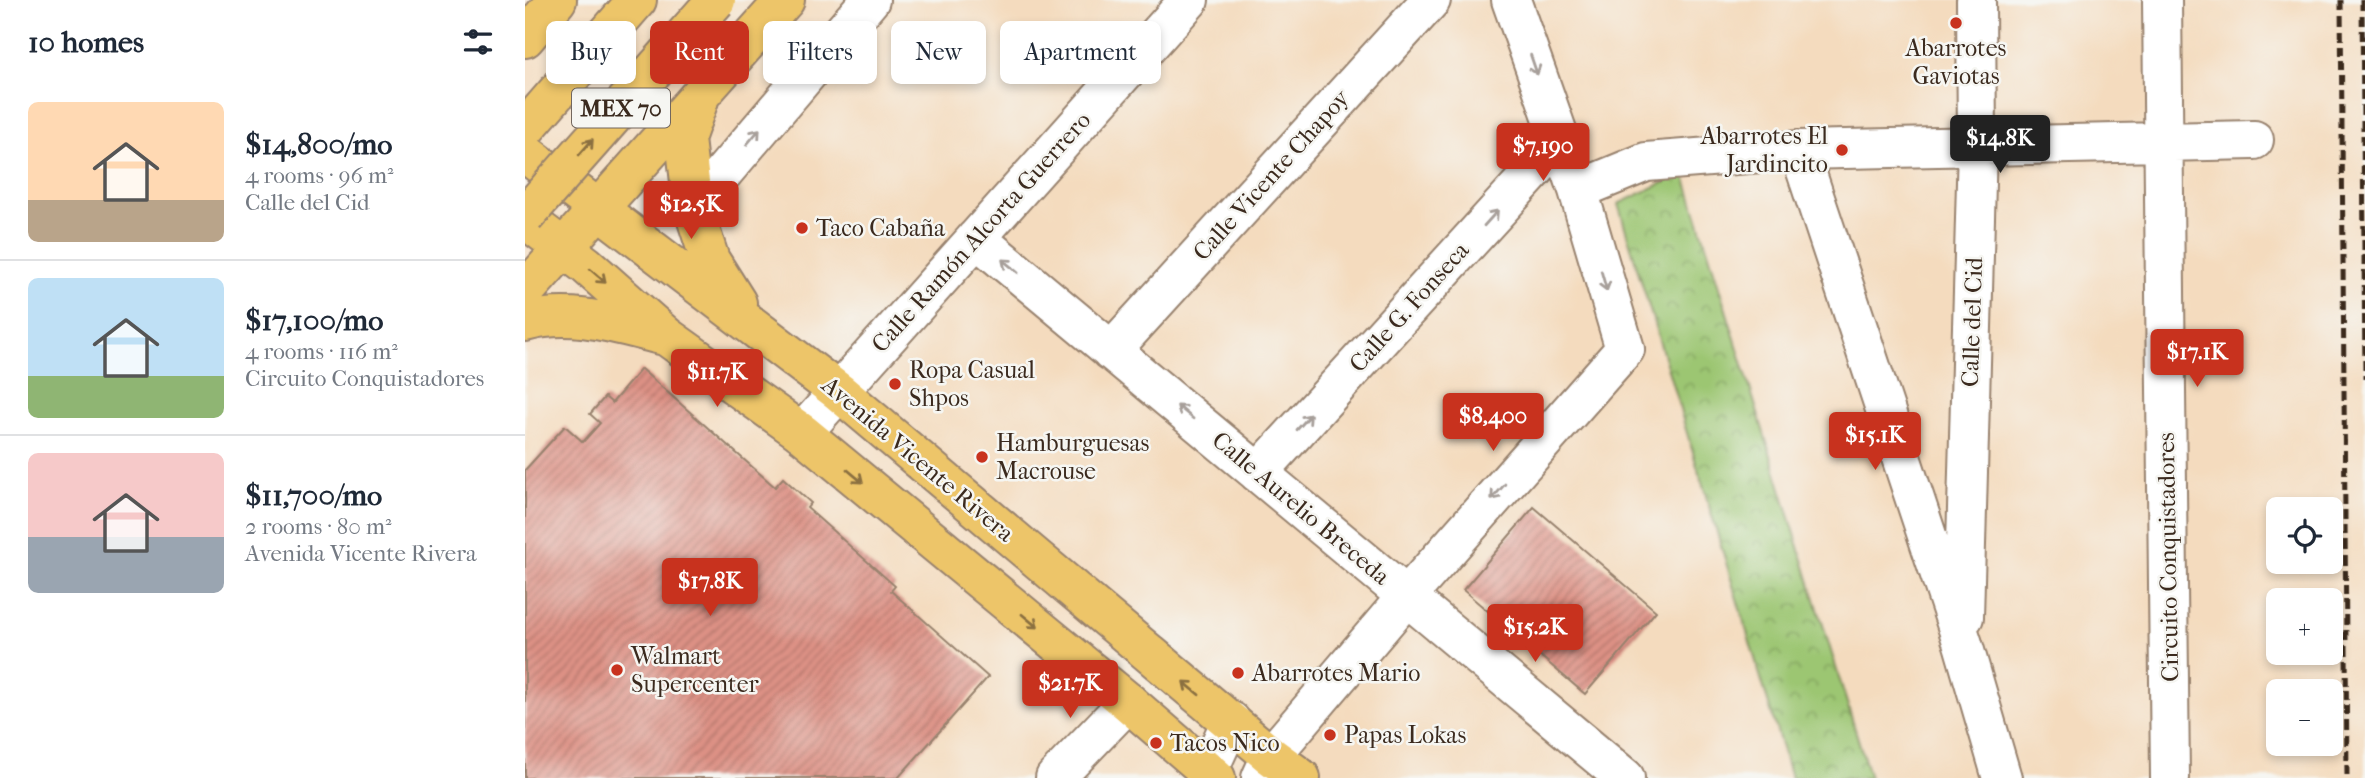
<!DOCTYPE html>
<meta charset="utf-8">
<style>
:root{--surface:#fff;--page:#f2f2f3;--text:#1f2937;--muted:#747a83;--line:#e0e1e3;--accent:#c8321e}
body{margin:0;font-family:"IM FELL French Canon",serif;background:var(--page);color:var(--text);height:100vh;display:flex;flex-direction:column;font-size:26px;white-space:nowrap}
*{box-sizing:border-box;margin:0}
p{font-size:23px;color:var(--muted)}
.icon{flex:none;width:38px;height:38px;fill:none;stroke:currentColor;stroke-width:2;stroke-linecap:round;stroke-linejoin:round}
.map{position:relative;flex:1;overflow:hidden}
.sheet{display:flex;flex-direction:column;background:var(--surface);width:525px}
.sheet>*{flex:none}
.hud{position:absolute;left:21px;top:21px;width:665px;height:63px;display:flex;gap:14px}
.buttons{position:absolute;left:1741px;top:497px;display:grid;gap:14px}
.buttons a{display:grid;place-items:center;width:77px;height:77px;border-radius:10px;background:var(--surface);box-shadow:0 4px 10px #0003;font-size:35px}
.price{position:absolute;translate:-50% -60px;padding:0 16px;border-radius:7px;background:var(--accent);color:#fff;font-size:23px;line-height:46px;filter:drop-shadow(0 2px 4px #0008)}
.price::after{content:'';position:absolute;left:50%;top:42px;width:21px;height:16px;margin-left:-10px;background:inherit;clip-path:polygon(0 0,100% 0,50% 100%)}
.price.current{background:#222;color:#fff}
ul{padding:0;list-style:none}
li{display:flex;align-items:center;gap:21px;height:175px;padding:0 28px}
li+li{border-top:2px solid var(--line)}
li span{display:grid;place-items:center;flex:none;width:196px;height:140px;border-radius:10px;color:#555}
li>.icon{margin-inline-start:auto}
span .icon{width:84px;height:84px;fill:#fffc;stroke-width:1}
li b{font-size:30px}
h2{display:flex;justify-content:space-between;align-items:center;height:84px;padding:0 28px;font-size:30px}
.tag{padding:0 24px;border-radius:10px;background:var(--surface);box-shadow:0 4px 10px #0003;font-size:24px;line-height:63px}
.tag.current{background:var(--accent);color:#fff}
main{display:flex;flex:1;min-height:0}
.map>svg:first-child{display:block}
.park{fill:url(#park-crowns);stroke:#6c7848;stroke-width:2}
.building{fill:url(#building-hatch)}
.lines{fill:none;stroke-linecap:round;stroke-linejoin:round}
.minor-casing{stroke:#98826e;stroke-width:42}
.major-casing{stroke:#98826e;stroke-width:42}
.highway-casing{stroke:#98826e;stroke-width:42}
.minor{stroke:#fff;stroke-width:38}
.major{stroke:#edc569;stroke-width:38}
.highway{stroke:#edc569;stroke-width:38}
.rail{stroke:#3b2a1e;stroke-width:5;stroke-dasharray:10 5;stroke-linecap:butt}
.highway-bridge-casing{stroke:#98826e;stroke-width:42;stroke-linecap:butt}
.highway-bridge{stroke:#edc569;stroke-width:38}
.oneway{stroke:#a79f9a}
.oneway2{stroke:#8b7040}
.poi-dot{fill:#c8321e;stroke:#f6f6f2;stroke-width:2.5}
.labels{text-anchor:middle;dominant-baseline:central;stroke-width:5;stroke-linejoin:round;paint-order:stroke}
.shield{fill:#f6f6f2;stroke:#73675e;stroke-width:2}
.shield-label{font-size:23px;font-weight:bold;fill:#3b2a1e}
.poi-label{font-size:24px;fill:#3b2a1e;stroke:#f6f6f2;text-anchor:start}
.street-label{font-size:24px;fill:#3b2a1e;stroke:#f6f6f2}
</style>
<main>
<section class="sheet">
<h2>10 homes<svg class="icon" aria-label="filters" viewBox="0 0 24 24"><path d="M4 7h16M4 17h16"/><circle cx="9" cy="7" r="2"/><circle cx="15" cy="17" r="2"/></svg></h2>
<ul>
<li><span style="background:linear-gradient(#ffd9b3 70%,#b9a48a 0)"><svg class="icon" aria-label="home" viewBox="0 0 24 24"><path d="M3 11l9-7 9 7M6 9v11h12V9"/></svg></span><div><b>$14,800/mo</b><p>4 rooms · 96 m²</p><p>Calle del Cid</p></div></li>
<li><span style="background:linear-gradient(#bfe0f5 70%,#8fb573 0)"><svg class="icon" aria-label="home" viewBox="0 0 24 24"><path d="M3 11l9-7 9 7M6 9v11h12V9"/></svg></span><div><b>$17,100/mo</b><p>4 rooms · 116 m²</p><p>Circuito Conquistadores</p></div></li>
<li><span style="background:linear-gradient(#f6c9c9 60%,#9aa5b1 0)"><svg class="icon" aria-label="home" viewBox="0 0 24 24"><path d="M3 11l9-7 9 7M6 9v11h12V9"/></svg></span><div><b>$11,700/mo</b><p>2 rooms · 80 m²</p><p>Avenida Vicente Rivera</p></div></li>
</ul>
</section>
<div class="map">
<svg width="1840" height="778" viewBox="0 0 1840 778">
<defs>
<pattern id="park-crowns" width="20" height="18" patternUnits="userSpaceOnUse" patternTransform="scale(1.75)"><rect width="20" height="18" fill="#9cc672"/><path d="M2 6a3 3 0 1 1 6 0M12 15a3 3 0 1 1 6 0" fill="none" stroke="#80a15d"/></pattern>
<pattern id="building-hatch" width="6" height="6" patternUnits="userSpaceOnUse" patternTransform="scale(1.75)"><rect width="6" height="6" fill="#dd9185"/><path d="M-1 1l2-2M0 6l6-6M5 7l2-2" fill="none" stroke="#b4776c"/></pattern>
</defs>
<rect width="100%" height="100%" fill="#f6f6f2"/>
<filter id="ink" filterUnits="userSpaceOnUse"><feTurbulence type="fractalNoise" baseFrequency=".0143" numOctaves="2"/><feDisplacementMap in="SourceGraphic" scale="14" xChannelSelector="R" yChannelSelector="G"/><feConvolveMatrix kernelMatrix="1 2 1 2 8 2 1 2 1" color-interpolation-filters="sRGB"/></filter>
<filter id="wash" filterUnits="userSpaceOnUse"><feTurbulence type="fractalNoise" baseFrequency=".00686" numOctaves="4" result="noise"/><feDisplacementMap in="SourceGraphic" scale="28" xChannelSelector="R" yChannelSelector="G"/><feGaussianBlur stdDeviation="1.57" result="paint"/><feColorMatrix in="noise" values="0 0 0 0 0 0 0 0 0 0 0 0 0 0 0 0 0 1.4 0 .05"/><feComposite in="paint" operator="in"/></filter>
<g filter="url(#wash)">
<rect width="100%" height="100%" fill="#f4dbbe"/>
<path class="park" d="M 1159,173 L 1345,778 L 1266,778 L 1093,204 Z"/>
<g id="blocks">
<path class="building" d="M 116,369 L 250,487 L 258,478 L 286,503 L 282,508 L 370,586 L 366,591 L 463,677 L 373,778 L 0,778 L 0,470 L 40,426 L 58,442 L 75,423 L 65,414 L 80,397 L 87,403 Z
M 1009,507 L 1131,611 L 1060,694 L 938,590 Z"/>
</g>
</g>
<g filter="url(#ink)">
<use href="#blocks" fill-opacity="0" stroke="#98826e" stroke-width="2"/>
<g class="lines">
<defs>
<path id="minor" d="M 1637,0 L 1645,778
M 1274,150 L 1438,644 L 1477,778
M 1053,190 L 1121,162 L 1274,150 L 1729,140
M 168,208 L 345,0
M 451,238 L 1100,778
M 586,351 L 906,0
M 277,433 L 664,0
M 733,473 L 1035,142
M 1439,617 L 1452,146 L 1451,0
M 530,778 L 603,702
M 680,778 L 706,721
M 736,778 L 746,756 L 882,596 L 1100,349 L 1053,190 L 986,0"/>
<path id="major" d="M 0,38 L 32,0
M 174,100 L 160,139 L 168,208 L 185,260 L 212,303
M 0,153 L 314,392 L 746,756 L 776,778
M 0,219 L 61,265 L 141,336 L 277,433 L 603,702 L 691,778
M 0,291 L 260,0
M 0,322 C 46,309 91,324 136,335"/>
<path id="highway" d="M 0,129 L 112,0"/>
</defs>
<use href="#minor" class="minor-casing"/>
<use href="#major" class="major-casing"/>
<use href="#highway" class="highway-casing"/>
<use href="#minor" class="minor"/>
<use href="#major" class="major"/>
<use href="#highway" class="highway"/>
<path class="rail" d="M 1816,0 L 1822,778
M 1837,0 L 1840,379"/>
<defs>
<path id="highway-bridge" d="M 0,216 L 191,0"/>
</defs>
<use href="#highway-bridge" class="highway-bridge-casing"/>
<use href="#highway-bridge" class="highway-bridge"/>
</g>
<defs><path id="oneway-shaft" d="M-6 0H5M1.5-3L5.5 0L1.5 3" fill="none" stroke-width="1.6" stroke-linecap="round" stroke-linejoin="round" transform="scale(1.75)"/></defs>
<g class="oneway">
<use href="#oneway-shaft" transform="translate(1009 65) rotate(71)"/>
<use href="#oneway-shaft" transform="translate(228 137) rotate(-50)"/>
<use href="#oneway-shaft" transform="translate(966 218) rotate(-48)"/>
<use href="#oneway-shaft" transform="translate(485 266) rotate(-140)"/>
<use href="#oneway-shaft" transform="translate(1079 281) rotate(74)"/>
<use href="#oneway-shaft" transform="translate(660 412) rotate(-140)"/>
<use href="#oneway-shaft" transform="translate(779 422) rotate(-48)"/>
<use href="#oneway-shaft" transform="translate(973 492) rotate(131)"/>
</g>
<g class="oneway2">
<use href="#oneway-shaft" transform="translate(61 147) rotate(-49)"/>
<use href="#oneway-shaft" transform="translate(73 276) rotate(41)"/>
<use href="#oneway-shaft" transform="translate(330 476) rotate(40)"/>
<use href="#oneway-shaft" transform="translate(505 621) rotate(40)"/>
<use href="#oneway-shaft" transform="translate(666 688) rotate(-140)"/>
</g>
</g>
<g class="poi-dot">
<circle cx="1431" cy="23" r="7"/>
<circle cx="1317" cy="150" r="7"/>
<circle cx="277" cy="228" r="7"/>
<circle cx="370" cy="384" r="7"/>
<circle cx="457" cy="457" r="7"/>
<circle cx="92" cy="670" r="7"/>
<circle cx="713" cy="673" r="7"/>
<circle cx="805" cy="735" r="7"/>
<circle cx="631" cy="743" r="7"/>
</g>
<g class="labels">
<rect class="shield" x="47" y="88.5" width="98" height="39" rx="5"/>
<g class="shield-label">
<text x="96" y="108">MEX 70</text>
</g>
<g class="poi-label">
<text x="1431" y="48" text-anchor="middle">Abarrotes<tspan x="1431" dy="28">Gaviotas</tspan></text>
<text x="1303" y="136" text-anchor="end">Abarrotes El<tspan x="1303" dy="28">Jardincito</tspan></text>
<text x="291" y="228">Taco Cabaña</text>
<text x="384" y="370">Ropa Casual<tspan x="384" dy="28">Shpos</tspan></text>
<text x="471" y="443">Hamburguesas<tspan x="471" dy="28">Macrouse</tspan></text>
<text x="106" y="656">Walmart<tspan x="106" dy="28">Supercenter</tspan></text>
<text x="727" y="673">Abarrotes Mario</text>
<text x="819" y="735">Papas Lokas</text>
<text x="645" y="743">Tacos Nico</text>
</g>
<g class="street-label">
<text transform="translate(746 175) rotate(-48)">Calle Vicente Chapoy</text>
<text transform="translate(456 232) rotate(-48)">Calle Ramón Alcorta Guerrero</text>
<text transform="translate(884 307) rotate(-48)">Calle G. Fonseca</text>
<text transform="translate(1447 322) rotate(-88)">Calle del Cid</text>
<text transform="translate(393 459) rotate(40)">Avenida Vicente Rivera</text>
<text transform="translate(776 508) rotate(40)">Calle Aurelio Breceda</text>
<text transform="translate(1643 557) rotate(-91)">Circuito Conquistadores</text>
</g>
</g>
</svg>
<div class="buttons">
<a><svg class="icon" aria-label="locate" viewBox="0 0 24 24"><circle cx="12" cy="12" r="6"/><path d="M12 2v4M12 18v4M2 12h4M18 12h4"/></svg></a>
<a>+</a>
<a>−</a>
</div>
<b class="price current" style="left:1475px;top:175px">$14.8K</b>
<b class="price" style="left:1018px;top:183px">$7,190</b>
<b class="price" style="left:166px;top:241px">$12.5K</b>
<b class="price" style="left:1672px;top:389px">$17.1K</b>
<b class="price" style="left:192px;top:409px">$11.7K</b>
<b class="price" style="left:968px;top:453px">$8,400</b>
<b class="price" style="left:1350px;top:472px">$15.1K</b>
<b class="price" style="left:185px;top:618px">$17.8K</b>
<b class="price" style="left:1010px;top:664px">$15.2K</b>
<b class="price" style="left:545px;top:720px">$21.7K</b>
<div class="hud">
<a class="tag">Buy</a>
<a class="tag current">Rent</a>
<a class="tag">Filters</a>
<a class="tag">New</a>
<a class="tag">Apartment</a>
</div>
</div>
</main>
